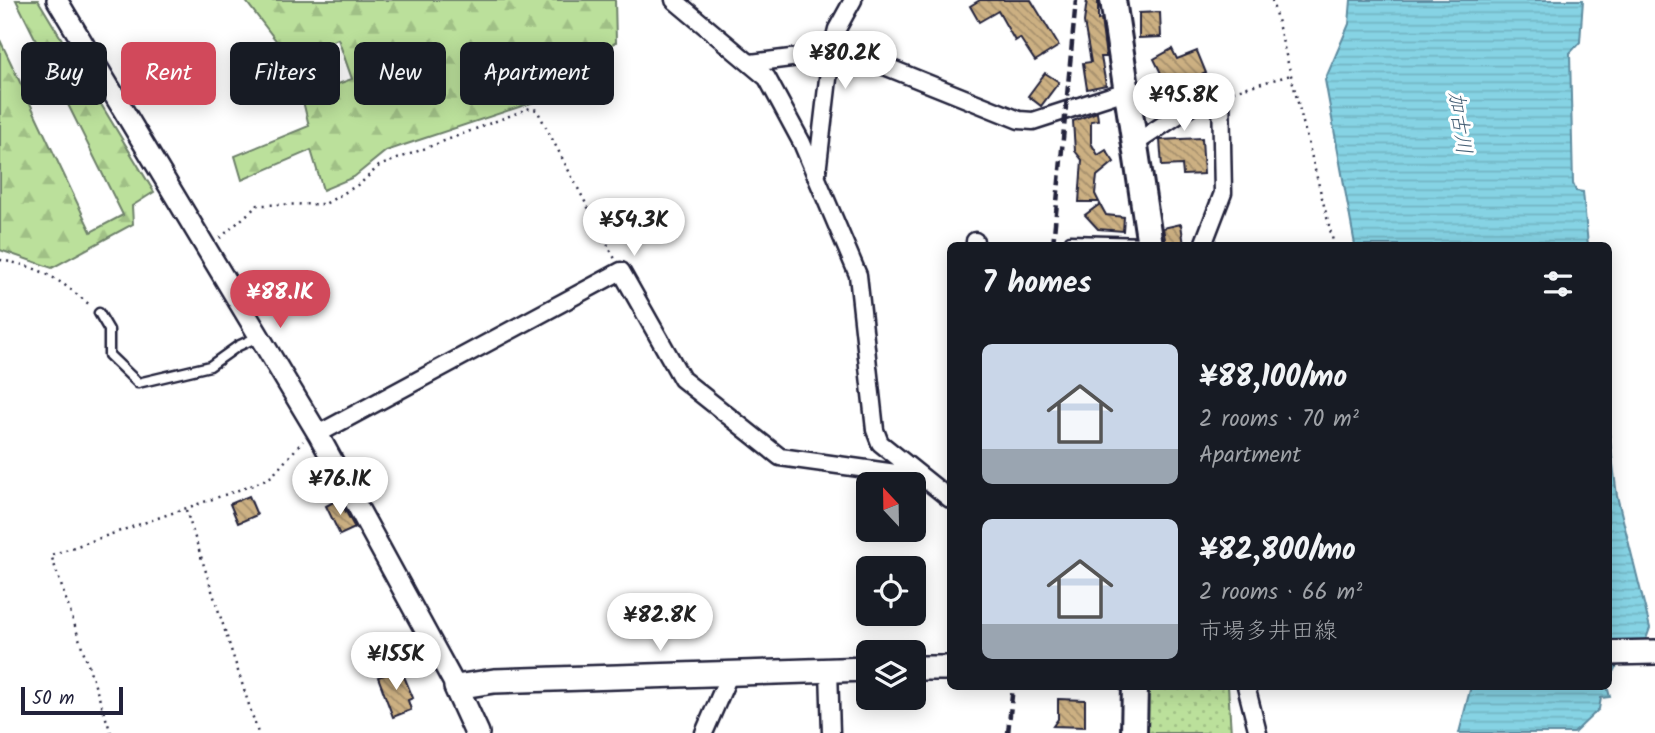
<!DOCTYPE html>
<meta charset="utf-8">
<style>
:root{--surface:#171b24;--page:#20242c;--text:#f1f3f6;--muted:#9ea1a6;--accent:#d1495b}
body{margin:0;font-family:Kalam,"Klee One",sans-serif;background:var(--page);color:var(--text);height:100vh;display:flex;flex-direction:column;font-size:26px;white-space:nowrap}
*{box-sizing:border-box;margin:0}
p{font-size:23px;color:var(--muted)}
.icon{flex:none;width:38px;height:38px;fill:none;stroke:currentColor;stroke-width:2;stroke-linecap:round;stroke-linejoin:round}
.map{position:relative;flex:1;overflow:hidden}
.panel{position:absolute;left:947px;top:242px;width:665px;height:448px;display:flex;flex-direction:column;background:var(--surface);border-radius:10px;box-shadow:0 4px 18px #0003}
.panel>*{flex:none}
.hud{position:absolute;left:21px;top:42px;width:665px;height:63px;display:flex;gap:14px}
.needle{width:46px;rotate:338deg}
.buttons{position:absolute;left:856px;top:472px;display:grid;gap:14px}
.buttons a{display:grid;place-items:center;width:70px;height:70px;border-radius:10px;background:var(--surface);box-shadow:0 4px 18px #0003;font-size:35px}
.scale{position:absolute;left:21px;bottom:18px;width:102px;box-sizing:border-box;padding-left:7px;border:4px solid #22223b;border-top:0;font-size:19px;line-height:24px;white-space:nowrap;color:#22223b;-webkit-text-stroke:5px #fff;paint-order:stroke}
.price{position:absolute;translate:-50% -60px;padding:0 16px;border-radius:24px;background:#fff;color:#222;font-size:23px;line-height:46px;filter:drop-shadow(0 2px 4px #0008)}
.price::after{content:'';position:absolute;left:50%;top:42px;width:21px;height:16px;margin-left:-10px;background:inherit;clip-path:polygon(0 0,100% 0,50% 100%)}
.price.current{background:var(--accent);color:#fff}
ul{padding:0;list-style:none}
li{display:flex;align-items:center;gap:21px;height:175px;padding:0 35px}
li span{display:grid;place-items:center;flex:none;width:196px;height:140px;border-radius:10px;color:#555}
li>.icon{margin-inline-start:auto}
span .icon{width:84px;height:84px;fill:#fffc;stroke-width:1}
li b{font-size:30px}
h2{display:flex;justify-content:space-between;align-items:center;height:84px;padding:0 35px;font-size:30px}
.pill{padding:0 24px;border-radius:10px;background:var(--surface);box-shadow:0 4px 18px #0003;font-size:24px;line-height:63px}
.pill.current{background:var(--accent);color:#fff}
.map>svg:first-child{display:block}
.grass{fill:url(#grass-dots);stroke:#6e816b;stroke-width:2}
.forest{fill:url(#forest-firs);stroke:#6e816b;stroke-width:2}
.water{fill:url(#water-rules);stroke:#5e8ca0;stroke-width:2}
.building{fill:url(#building-back-hatch);stroke:#22223b;stroke-width:2}
.lines{fill:none;stroke-linecap:round;stroke-linejoin:round}
.service-casing{stroke:#22223b;stroke-width:13}
.minor-casing{stroke:#22223b;stroke-width:21}
.tertiary-casing{stroke:#22223b;stroke-width:24}
.secondary-casing{stroke:#22223b;stroke-width:28}
.primary-casing{stroke:#22223b;stroke-width:30}
.path{stroke:#22223b;stroke-width:2.5;stroke-dasharray:2 5;stroke-linecap:butt}
.service{stroke:#fff;stroke-width:8}
.minor{stroke:#fff;stroke-width:16}
.tertiary{stroke:#fff;stroke-width:19}
.secondary{stroke:#fff;stroke-width:23}
.primary{stroke:#fff;stroke-width:24}
.rail{stroke:#22223b;stroke-width:4.5;stroke-dasharray:10 5;stroke-linecap:butt}
.labels{text-anchor:middle;dominant-baseline:central;stroke-width:6;stroke-linejoin:round;paint-order:stroke}
.water-label{font-size:21px;font-style:italic;fill:#456076;stroke:#fff}
</style>
<div class="map">
<svg width="1655" height="733" viewBox="0 0 1655 733">
<defs>
<pattern id="grass-dots" width="8" height="8" patternUnits="userSpaceOnUse" patternTransform="scale(1.75)"><rect width="8" height="8" fill="#bbe09b"/><path d="M2 2h.1M6 6h.1" fill="none" stroke="#a0c086" stroke-width="1.8" stroke-linecap="round"/></pattern>
<pattern id="forest-firs" width="22" height="20" patternUnits="userSpaceOnUse" patternTransform="scale(1.75)"><rect width="22" height="20" fill="#bbe09b"/><path d="M5 1l3.5 6h-7zM16 11l3.5 6h-7z" fill="#a0c086"/></pattern>
<pattern id="water-rules" width="6" height="5" patternUnits="userSpaceOnUse" patternTransform="scale(1.75)"><rect width="6" height="5" fill="#86d3e4"/><path d="M0 2.5h6" fill="none" stroke="#73b5c4"/></pattern>
<pattern id="building-back-hatch" width="6" height="6" patternUnits="userSpaceOnUse" patternTransform="scale(1.75)"><rect width="6" height="6" fill="#ccb082"/><path d="M-1 5l2 2M0 0l6 6M5-1l2 2" fill="none" stroke="#a58f6c"/></pattern>
</defs>
<rect width="100%" height="100%" fill="#fff"/>
<filter id="ink" filterUnits="userSpaceOnUse"><feTurbulence type="fractalNoise" baseFrequency=".0143" numOctaves="2"/><feDisplacementMap in="SourceGraphic" scale="14" xChannelSelector="R" yChannelSelector="G"/><feConvolveMatrix kernelMatrix="1 2 1 2 8 2 1 2 1" color-interpolation-filters="sRGB"/></filter>
<g filter="url(#ink)">
<path class="grass" d="M 1147,686 L 1228,686 L 1231,733 L 1145,733 Z"/>
<path class="forest" d="M 16,0 L 38,0 L 154,192 L 132,206 L 133,224 L 52,268 L 0,250 L 0,40 L 91,232 L 123,215 Z
M 245,0 L 615,0 L 616,42 L 537,101 L 386,151 L 354,177 L 323,190 L 311,150 L 242,180 L 235,156 L 309,126 L 302,97 L 352,79 L 338,39 L 288,56 Z"/>
<path class="water" d="M 1351,0 L 1583,0 L 1580,42 L 1570,53 L 1573,184 L 1576,191 L 1583,192 L 1588,245 L 1355,245 L 1325,80 L 1349,24 Z
M 1608,425 L 1617,496 L 1650,628 L 1644,645 L 1615,668 L 1608,683 Z
M 1471,686 L 1607,686 L 1610,697 L 1601,698 L 1599,709 L 1574,733 L 1459,733 Z"/>
<path class="building" d="M 980,0 L 1031,0 L 1059,46 L 1035,61 L 1020,38 L 1015,41 L 998,11 L 979,22 L 970,6 Z
M 1087,0 L 1098,0 L 1098,20 L 1101,19 L 1106,57 L 1101,57 L 1106,85 L 1087,89 L 1083,63 L 1091,62 L 1084,22 Z
M 1160,12 L 1161,37 L 1139,38 L 1139,13 Z
M 1172,49 L 1177,59 L 1197,51 L 1206,73 L 1189,80 L 1196,91 L 1176,104 L 1154,59 Z
M 1045,73 L 1059,82 L 1041,106 L 1028,96 Z
M 1097,112 L 1098,120 L 1091,121 L 1091,143 L 1098,155 L 1106,150 L 1114,162 L 1097,176 L 1095,194 L 1099,202 L 1079,202 L 1082,160 L 1075,151 L 1073,121 Z
M 1202,138 L 1204,174 L 1183,175 L 1182,165 L 1162,166 L 1160,140 Z
M 1100,204 L 1106,215 L 1124,217 L 1123,231 L 1098,229 L 1085,215 Z
M 1181,224 L 1184,245 L 1166,245 L 1163,228 Z
M 249,496 L 257,515 L 238,523 L 230,504 Z
M 339,499 L 355,528 L 340,535 L 326,506 Z
M 401,669 L 413,698 L 408,700 L 411,710 L 393,717 L 378,677 Z
M 1058,699 L 1085,700 L 1085,727 L 1053,726 L 1058,719 Z"/>
<g class="lines">
<defs>
<path id="service" d="M 1070,240 L 1147,242
M 99,313 L 109,330 L 109,355 L 138,383 L 210,366 L 238,346 L 260,336"/>
<path id="minor" d="M 674,0 L 767,78 L 802,143 L 858,275 L 875,430 L 880,443 L 950,499
M 751,63 L 831,53 L 862,57 L 1019,120 L 1033,121 L 1126,91
M 1134,144 L 1204,98 L 1221,94 L 1223,193 L 1203,245
M 817,173 L 831,53 L 837,29 L 853,0
M 975,245 L 975,241
M 318,434 L 621,271 L 682,379 L 780,457 L 903,474 L 915,471
M 829,670 L 831,733
M 1246,686 L 1258,733
M 704,733 L 730,673"/>
<path id="tertiary" d="M 57,0 L 318,434 L 456,687"/>
<path id="secondary" d="M 1608,653 L 1655,652
M 914,668 L 950,668
M 477,733 L 456,687 L 494,681 L 868,669"/>
<path id="primary" d="M 1113,0 L 1150,245
M 1134,733 L 1135,686"/>
</defs>
<use href="#service" class="service-casing"/>
<use href="#minor" class="minor-casing"/>
<use href="#tertiary" class="tertiary-casing"/>
<use href="#secondary" class="secondary-casing"/>
<use href="#primary" class="primary-casing"/>
<path class="path" d="M 1272,0 L 1334,245
M 1233,91 L 1291,75
M 220,238 L 258,205 L 325,204 L 361,183 L 379,166 L 530,108 L 537,110 L 615,259
M 0,260 C 42,267 59,279 91,306
M 186,510 L 258,733
M 111,733 L 51,555 L 253,485 L 272,476 L 303,441"/>
<use href="#service" class="service"/>
<use href="#minor" class="minor"/>
<use href="#tertiary" class="tertiary"/>
<use href="#secondary" class="secondary"/>
<use href="#primary" class="primary"/>
<path class="rail" d="M 1053,245 L 1076,0
M 1008,733 L 1013,686"/>
</g>
</g>
<g class="labels">
<g class="water-label">
<text transform="translate(1459 123) rotate(82)">加古川</text>
</g>
</g>
</svg>
<div class="buttons">
<a><svg class="needle" viewBox="-14 -14 28 28"><path d="M0-13l5 13h-10z" fill="#e53935"/><path d="M0 13l5-13h-10z" fill="#9ea1a6"/></svg></a>
<a><svg class="icon" aria-label="locate" viewBox="0 0 24 24"><circle cx="12" cy="12" r="6"/><path d="M12 2v4M12 18v4M2 12h4M18 12h4"/></svg></a>
<a><svg class="icon" aria-label="layers" viewBox="0 0 24 24"><path d="M12 4l9 5-9 5-9-5zM3 14l9 5 9-5"/></svg></a>
</div>
<div class="scale">50 m</div>
<b class="price" style="left:845px;top:91px">¥80.2K</b>
<b class="price" style="left:1184px;top:133px">¥95.8K</b>
<b class="price" style="left:634px;top:258px">¥54.3K</b>
<b class="price current" style="left:280px;top:330px">¥88.1K</b>
<b class="price" style="left:340px;top:517px">¥76.1K</b>
<b class="price" style="left:660px;top:653px">¥82.8K</b>
<b class="price" style="left:396px;top:692px">¥155K</b>
<div class="hud">
<a class="pill">Buy</a>
<a class="pill current">Rent</a>
<a class="pill">Filters</a>
<a class="pill">New</a>
<a class="pill">Apartment</a>
</div>
<section class="panel">
<h2>7 homes<svg class="icon" aria-label="filters" viewBox="0 0 24 24"><path d="M4 7h16M4 17h16"/><circle cx="9" cy="7" r="2"/><circle cx="15" cy="17" r="2"/></svg></h2>
<ul>
<li><span style="background:linear-gradient(#c9d6e8 75%,#9aa5b1 0)"><svg class="icon" aria-label="home" viewBox="0 0 24 24"><path d="M3 11l9-7 9 7M6 9v11h12V9"/></svg></span><div><b>¥88,100/mo</b><p>2 rooms · 70 m²</p><p>Apartment</p></div></li>
<li><span style="background:linear-gradient(#c9d6e8 75%,#9aa5b1 0)"><svg class="icon" aria-label="home" viewBox="0 0 24 24"><path d="M3 11l9-7 9 7M6 9v11h12V9"/></svg></span><div><b>¥82,800/mo</b><p>2 rooms · 66 m²</p><p>市場多井田線</p></div></li>
</ul>
</section>
</div>
